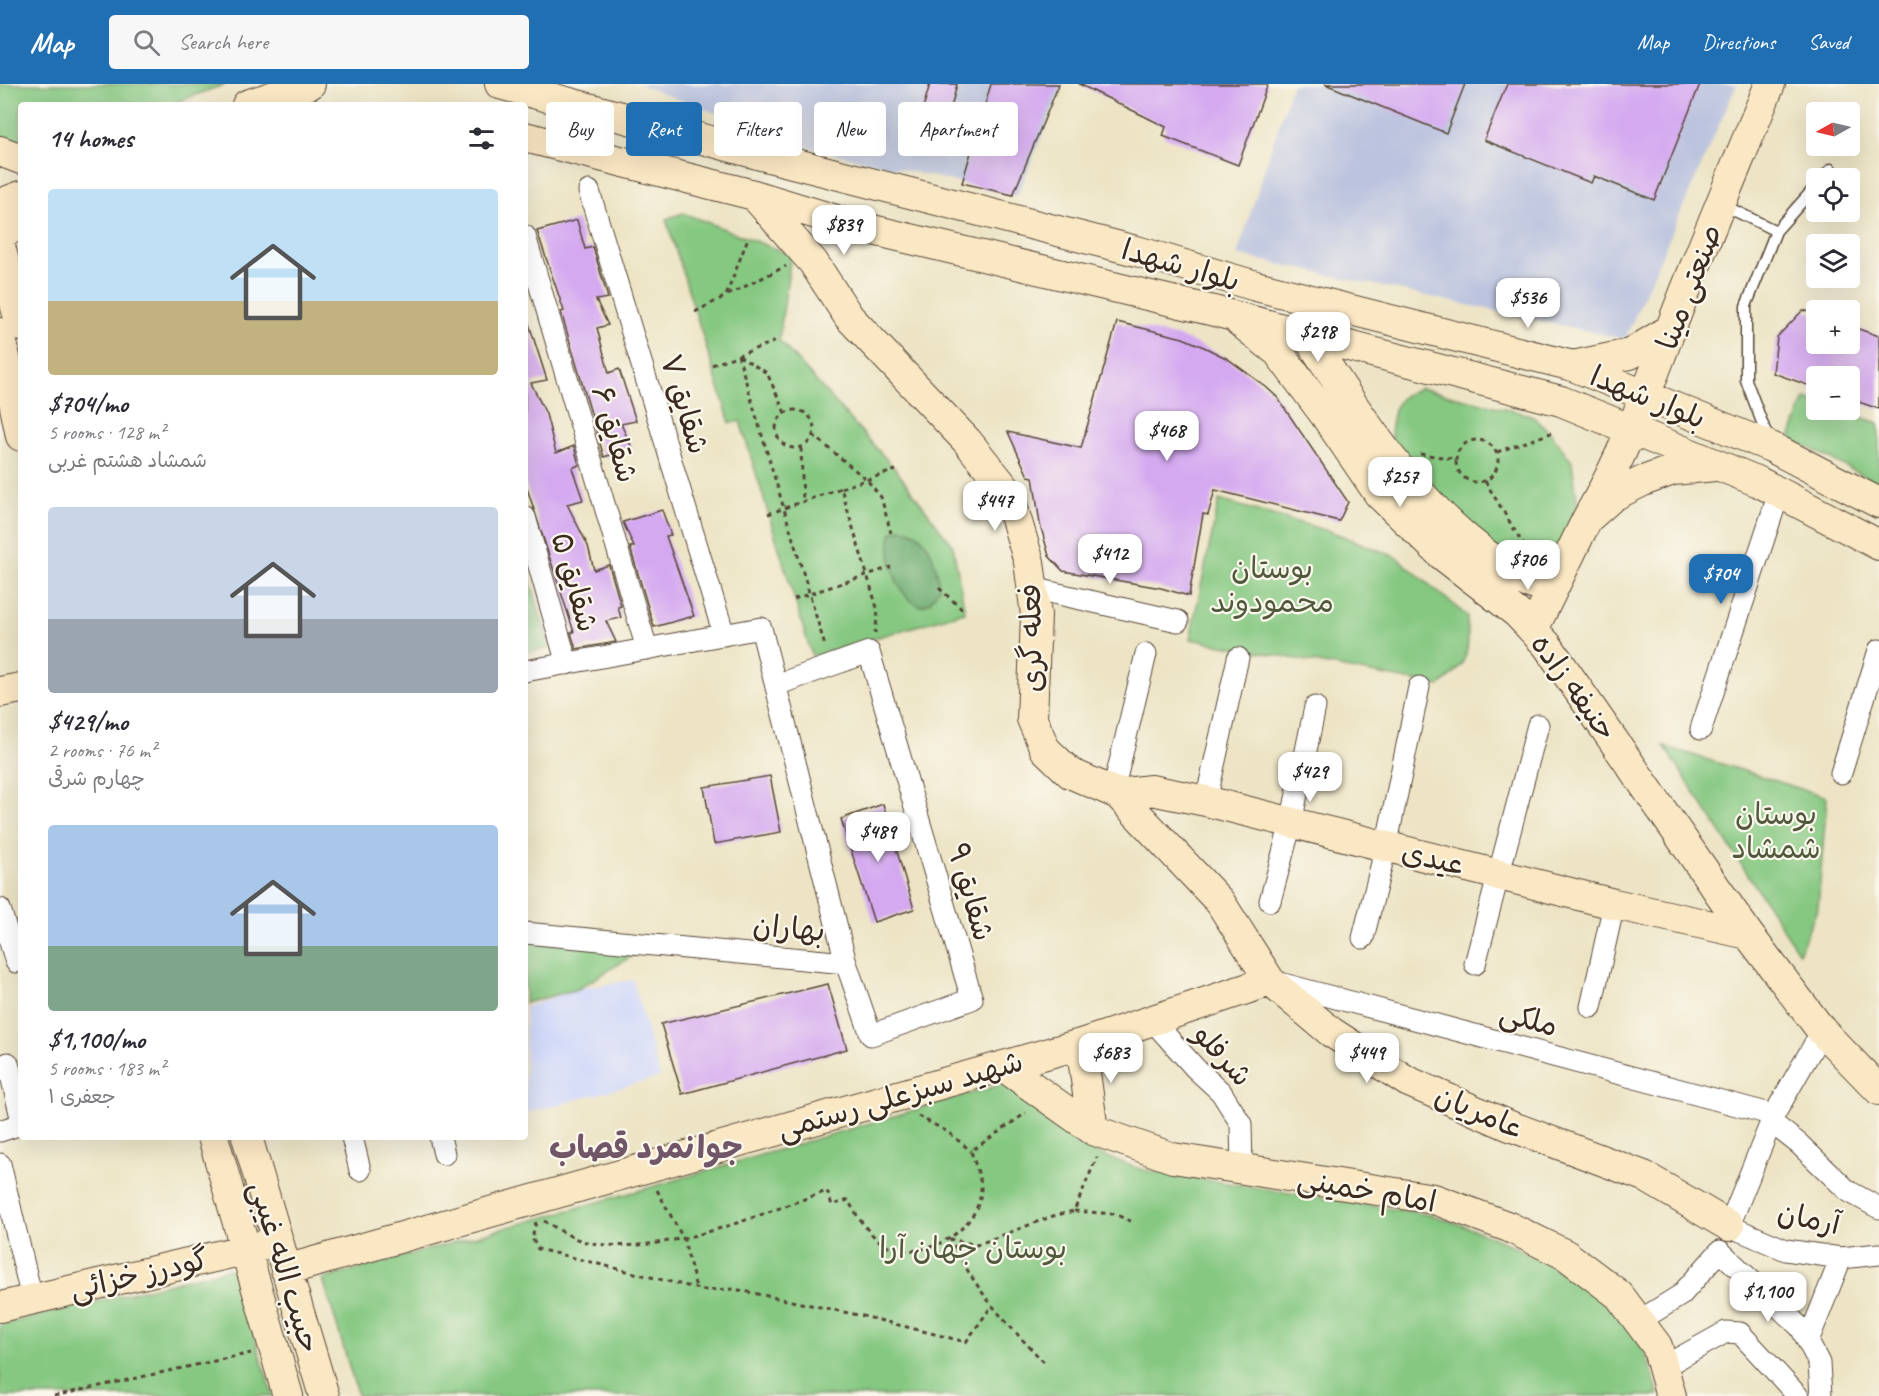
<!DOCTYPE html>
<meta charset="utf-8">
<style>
:root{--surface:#fff;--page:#f7f7f7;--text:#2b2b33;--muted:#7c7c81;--accent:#1f6fb2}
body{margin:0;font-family:Caveat,"Playpen Sans Arabic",sans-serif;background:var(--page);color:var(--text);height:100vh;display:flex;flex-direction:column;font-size:22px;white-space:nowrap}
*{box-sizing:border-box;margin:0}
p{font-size:20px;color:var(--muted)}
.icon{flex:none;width:33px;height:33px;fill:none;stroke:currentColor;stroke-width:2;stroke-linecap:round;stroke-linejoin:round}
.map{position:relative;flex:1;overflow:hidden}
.panel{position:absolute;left:18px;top:18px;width:510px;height:1038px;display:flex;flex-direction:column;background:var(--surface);border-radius:6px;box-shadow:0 6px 24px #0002}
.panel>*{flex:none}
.top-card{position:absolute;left:546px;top:18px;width:570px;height:54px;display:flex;gap:12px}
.needle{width:39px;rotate:262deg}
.fabs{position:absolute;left:1806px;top:18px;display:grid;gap:12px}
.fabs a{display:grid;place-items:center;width:54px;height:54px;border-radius:6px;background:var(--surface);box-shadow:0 6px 24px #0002;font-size:30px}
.price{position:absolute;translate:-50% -51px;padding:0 14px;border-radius:12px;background:#fff;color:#222;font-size:20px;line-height:39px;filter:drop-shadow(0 2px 3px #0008)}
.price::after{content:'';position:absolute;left:50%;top:36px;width:18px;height:14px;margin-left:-9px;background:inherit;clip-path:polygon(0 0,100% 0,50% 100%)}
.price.selected{background:var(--accent);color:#fff}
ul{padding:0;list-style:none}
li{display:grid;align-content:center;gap:12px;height:318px;padding:0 30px}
li span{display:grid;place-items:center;height:186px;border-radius:6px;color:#555}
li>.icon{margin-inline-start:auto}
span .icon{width:108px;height:108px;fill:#fffc;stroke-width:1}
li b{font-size:26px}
h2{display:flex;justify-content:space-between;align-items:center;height:72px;padding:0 30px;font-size:26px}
.pill{padding:0 21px;border-radius:6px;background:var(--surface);box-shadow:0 6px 24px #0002;font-size:21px;line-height:54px}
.pill.selected{background:var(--accent);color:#fff}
header{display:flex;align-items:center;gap:36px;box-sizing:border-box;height:84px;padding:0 30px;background:var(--accent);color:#fff}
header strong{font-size:28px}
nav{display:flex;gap:33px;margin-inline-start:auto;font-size:21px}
.search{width:420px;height:54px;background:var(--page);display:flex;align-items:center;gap:15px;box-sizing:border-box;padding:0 21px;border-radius:6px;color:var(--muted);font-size:22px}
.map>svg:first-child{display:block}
.built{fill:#d1d9f9}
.industrial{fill:#bbc3de}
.green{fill:#85c881;stroke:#607950;stroke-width:1.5}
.forest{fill:#6cac6f;stroke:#546b46;stroke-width:1.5}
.building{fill:#d4a9f0}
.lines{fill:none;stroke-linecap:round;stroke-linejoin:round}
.lane-casing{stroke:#564637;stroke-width:13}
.street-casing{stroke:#564637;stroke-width:23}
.secondary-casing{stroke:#564637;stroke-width:32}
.path{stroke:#564637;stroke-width:3;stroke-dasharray:4.5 4.5;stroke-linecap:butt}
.lane{stroke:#fff;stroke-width:10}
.street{stroke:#fff;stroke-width:21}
.secondary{stroke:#fae7c3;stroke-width:30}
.labels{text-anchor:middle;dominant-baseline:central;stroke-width:4.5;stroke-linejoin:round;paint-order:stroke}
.street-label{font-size:30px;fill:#3b2a1e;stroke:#fbf7ec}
.park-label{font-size:30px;fill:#51593c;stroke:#fbf7ec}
.neighbourhood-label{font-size:32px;font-weight:bold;fill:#715668;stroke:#fbf7ec}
</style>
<header>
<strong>Map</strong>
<div class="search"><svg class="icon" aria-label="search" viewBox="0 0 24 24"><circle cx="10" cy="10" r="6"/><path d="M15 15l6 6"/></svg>Search here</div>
<nav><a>Map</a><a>Directions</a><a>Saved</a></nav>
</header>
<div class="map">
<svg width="1879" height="1312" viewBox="0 0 1879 1312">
<rect width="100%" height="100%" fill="#fbf7ec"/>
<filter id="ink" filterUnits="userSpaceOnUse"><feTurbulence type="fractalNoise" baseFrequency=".0167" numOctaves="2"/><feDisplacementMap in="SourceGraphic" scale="12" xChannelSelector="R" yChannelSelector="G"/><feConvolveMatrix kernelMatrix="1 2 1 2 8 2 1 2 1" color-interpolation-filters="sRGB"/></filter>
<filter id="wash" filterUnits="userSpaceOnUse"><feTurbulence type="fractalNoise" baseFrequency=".008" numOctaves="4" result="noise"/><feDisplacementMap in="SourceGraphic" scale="24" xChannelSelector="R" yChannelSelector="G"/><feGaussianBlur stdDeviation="1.35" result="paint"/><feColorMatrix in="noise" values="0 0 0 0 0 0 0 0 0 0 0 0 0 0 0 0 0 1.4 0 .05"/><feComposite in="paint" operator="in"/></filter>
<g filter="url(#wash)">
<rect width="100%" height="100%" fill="#ede4c5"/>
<path class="built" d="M 633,896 L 660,993 L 527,1029 L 525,1020 L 525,923 L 578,905 Z"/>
<path class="industrial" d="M 638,0 L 1063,0 L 1017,112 L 805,63 Z
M 1292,0 L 1737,0 L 1625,255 L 1237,171 Z"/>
<path class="green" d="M 0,0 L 226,0 L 168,21 L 21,21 L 21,61 L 0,57 Z
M 683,129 L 791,171 L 779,256 L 896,386 L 953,462 L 965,528 L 812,572 L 740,337 L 730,339 L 666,135 Z
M 1420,304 L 1531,331 L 1551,349 L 1572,378 L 1577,415 L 1576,438 L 1557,484 L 1526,489 L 1457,434 L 1392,359 L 1391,341 L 1394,325 L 1402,313 Z
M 1805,315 L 1816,318 L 1816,326 L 1838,326 L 1879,339 L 1879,400 L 1790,354 Z
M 1219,416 L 1332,448 L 1396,473 L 1467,532 C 1469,570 1470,577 1440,602 L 1190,555 Z
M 525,479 L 550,564 L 525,568 Z
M 1664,662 L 1827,713 L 1818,823 L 1799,869 Z
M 525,857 L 640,867 L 578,905 L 525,919 Z
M 1003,1000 L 1038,1021 L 1088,1066 L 1143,1086 L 1431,1131 C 1498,1151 1604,1198 1641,1260 C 1649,1275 1654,1296 1659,1312 L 358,1312 L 323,1195 L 655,1102 Z
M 228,1185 L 234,1188 L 273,1312 L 0,1312 L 0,1241 Z"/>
<path class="forest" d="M 901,445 C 929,446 937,480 939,504 L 930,518 L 921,522 C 894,512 887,474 891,449 Z"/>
<g id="blocks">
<path class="building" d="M 930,0 L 957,0 L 949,32 L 923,24 Z
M 991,0 L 1059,0 L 1013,111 L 962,99 Z
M 1079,0 L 1268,0 L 1238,81 L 1163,52 L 1166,43 Z
M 1325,0 L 1465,0 L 1446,49 Z
M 1507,0 L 1700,0 L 1654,116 L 1594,92 L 1591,99 L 1484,56 Z
M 577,136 L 585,165 L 593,163 L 608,214 L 596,216 L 608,241 L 597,244 L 609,289 L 619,285 L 636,337 L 621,340 L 632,364 L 604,373 L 561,228 L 564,227 L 537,147 Z
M 1803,226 L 1816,230 L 1816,260 L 1850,260 L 1850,242 L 1879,252 L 1879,325 L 1850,315 L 1850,292 L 1816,292 L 1816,304 L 1773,289 L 1777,253 Z
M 528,237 L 547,296 L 531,299 L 546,330 L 556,369 L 574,362 L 579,381 L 572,384 L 583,416 L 567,420 L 588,462 L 594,486 L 609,481 L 621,522 L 618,523 L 621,534 L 606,537 L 616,558 L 576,565 L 571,549 L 574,548 L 525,398 L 525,238 Z
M 1117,238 L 1183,254 L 1206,264 L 1228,275 L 1266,303 L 1277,313 L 1348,418 L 1339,437 L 1215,406 L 1208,431 L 1203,430 L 1189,512 L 1161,504 L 1063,487 L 1049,472 L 1040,440 L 1033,393 L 1028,392 L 1008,348 L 1081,364 Z
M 662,426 L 671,451 L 666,452 L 694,532 L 654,543 L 630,463 L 634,463 L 623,438 Z
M 770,692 L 781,748 L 714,760 L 704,703 Z
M 883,720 L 914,825 L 874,838 L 841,735 Z
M 828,900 L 847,965 L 682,1010 L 661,940 Z"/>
</g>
</g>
<g filter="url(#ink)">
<use href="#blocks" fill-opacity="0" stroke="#564637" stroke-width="1.5"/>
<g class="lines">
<defs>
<path id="lane" d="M 1823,94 L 1831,85
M 1723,121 L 1776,147
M 1769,357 L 1746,296 L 1746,222 L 1776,147 L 1816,102"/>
<path id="street" d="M 589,107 L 724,551
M 525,152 L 647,565
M 525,433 L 567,580
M 1032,504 L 1178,537
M 525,587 L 761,544 L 846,879 L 525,849
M 776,601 L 869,568 L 972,915 L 871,951 L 846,879
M 1701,645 L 1779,409
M 1841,689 L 1879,566
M 1113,707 L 1146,570
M 1206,717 L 1238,574
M 1270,817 L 1291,739 L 1315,623
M 0,825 L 16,878
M 1363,854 L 1386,763 L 1419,603
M 1475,880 L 1538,641
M 1276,898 L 1774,1031
M 1591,923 L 1614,820
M 1152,936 L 1195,984 L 1221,1008 L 1241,1040 L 1242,1085
M 1822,947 L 1774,1031 L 1729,1142 L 1786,1166 L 1841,1174 L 1879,1170
M 8,979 L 21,1033
M 1771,1038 L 1799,1060 L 1848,1107 L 1879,1124
M 0,1047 L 21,1040
M 352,1053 L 360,1086
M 440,1053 L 444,1070
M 0,1080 L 32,1215
M 1639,1237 L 1681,1211 L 1720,1167 L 1801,1244 L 1819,1279 L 1821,1312
M 1808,1257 L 1841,1174
M 1663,1283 L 1726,1248 L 1740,1249 L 1798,1312"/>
<path id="secondary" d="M 500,0 L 765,72 L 1140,168 L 1256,202 L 1573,282 L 1771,363 L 1879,419
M 247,21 L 310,0
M 525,53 L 754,111 L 856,142 L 1210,226 L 1561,317 L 1759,398 L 1879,461
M 0,67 L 21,75
M 754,111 L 813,178 L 849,233 L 967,357 L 1008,408 L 1029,478 L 1036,531 L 1032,635 L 1045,665 L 1070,689 L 1118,710 L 1220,818 L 1270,897 L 1331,948 L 1407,997 L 1510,1042 L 1644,1092 L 1729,1142
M 0,120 L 21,112
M 0,149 L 21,141
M 0,162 L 21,242
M 1240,238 L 1278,268 L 1325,331 L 1379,410 L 1441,470 L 1517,529 L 1547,561 L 1748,850 L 1822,947 L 1879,1006
M 0,249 L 21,352
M 1307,251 C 1362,335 1414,421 1498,479 C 1510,487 1523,500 1538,501 C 1544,501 1551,499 1556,498
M 1573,282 L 1630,270 L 1671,245
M 1587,435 C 1624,371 1645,313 1671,244 C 1702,162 1737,81 1770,0
M 1533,546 L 1587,435 L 1613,412 L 1643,397 L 1673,386 L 1715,382
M 0,608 L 21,604
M 1118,710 L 1151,706 L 1206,717 L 1614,820 L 1748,850
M 1081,960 L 1093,1046
M 1003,982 L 1093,1046 L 1173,1074 L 1434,1115 L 1509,1143 L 1566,1171 L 1619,1211 L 1657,1262 L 1671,1312
M 213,1053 L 288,1312
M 247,1053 L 324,1312
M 286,1186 L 1081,960 L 1270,897
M 0,1223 L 278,1158"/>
</defs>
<use href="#lane" class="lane-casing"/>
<use href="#street" class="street-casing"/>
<use href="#secondary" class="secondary-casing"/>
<path class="path" d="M 728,211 L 786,182
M 695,228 L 726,212 L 748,154
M 738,271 L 825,562
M 739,272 L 767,289 L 785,329
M 712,281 L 779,256
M776 345a19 19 0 1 1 38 0a19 19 0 1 1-38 0Z
M 813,351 L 867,396 L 881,413 L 891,449
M1456 377a21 21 0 1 1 42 0a21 21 0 1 1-42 0Z
M 801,364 L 803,418
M 1497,368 L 1551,349
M 1420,370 L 1456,375
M 1485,397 L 1529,470
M 841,404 L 896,386
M 768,430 L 841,404 L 878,527 L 875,549
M 939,504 L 965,528
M 794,515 L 891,483
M 918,1032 L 948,1048 L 971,1067
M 657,1106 L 684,1156 L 696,1204
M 1074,1127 L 1114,1130 L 1133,1138
M 544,1137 C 557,1144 572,1155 586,1158 C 663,1174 754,1132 827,1107 L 832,1121 L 848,1116 C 858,1134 870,1154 890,1163 C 927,1178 983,1143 981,1102 C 980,1091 974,1078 971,1067 L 1026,1029
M 536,1138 L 532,1154 L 538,1165 L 703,1206 L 734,1205 L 863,1232 L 966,1258 L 991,1223
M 1044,1278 C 1005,1238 975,1207 951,1155 L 976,1161 L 1053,1132 L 1074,1127 L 1097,1073
M 54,1312 L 251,1269"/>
<use href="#lane" class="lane"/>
<use href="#street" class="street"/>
<use href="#secondary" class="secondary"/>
</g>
</g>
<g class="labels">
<g class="street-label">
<text transform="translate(1181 181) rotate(16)">بلوار شهدا</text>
<text transform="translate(1689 203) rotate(-69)">صنعتی مینا</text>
<text transform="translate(1648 313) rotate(22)">بلوار شهدا</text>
<text transform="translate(685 320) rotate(73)">شقایق ۷</text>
<text transform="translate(615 350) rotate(74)">شقایق ۶</text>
<text transform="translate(575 498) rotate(74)">شقایق ۵</text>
<text transform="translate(1031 554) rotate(-91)">فعله گری</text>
<text transform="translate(1574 603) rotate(54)">حنیفه زاده</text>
<text transform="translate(1433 774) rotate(13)">عیدی</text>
<text transform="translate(971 808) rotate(74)">شقایق ۹</text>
<text transform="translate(789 844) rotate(5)">بهاران</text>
<text transform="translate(1529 935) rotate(15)">ملکی</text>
<text transform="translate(1223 971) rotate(48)">شرفلو</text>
<text transform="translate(900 1011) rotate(-16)">شهید سبزعلی رستمی</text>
<text transform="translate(1480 1028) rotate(23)">عامریان</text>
<text transform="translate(1367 1106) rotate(10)">امام خمینی</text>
<text transform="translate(1809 1134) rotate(12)">آرمان</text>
<text transform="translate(285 1183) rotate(73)">حبیب الله غیبی</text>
<text transform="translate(139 1190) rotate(-13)">گودرز خزائی</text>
</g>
<g class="park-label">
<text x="1272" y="484">بوستان<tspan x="1272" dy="34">محمودوند</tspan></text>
<text x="1776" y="730">بوستان<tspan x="1776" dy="34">شمشاد</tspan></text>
<text x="973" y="1164">بوستان جهان آرا</text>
</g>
<g class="neighbourhood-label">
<text x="646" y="1063">جوانمرد قصاب</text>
</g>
</g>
</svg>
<div class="fabs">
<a><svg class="needle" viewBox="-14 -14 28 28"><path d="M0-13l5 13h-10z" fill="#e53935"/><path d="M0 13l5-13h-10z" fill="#7c7c81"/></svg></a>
<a><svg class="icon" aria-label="locate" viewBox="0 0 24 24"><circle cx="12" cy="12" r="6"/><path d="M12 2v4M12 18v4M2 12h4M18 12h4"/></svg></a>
<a><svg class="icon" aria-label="layers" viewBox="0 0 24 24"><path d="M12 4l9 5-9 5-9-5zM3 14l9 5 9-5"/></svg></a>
<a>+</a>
<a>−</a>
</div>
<b class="price" style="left:844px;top:172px">$839</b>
<b class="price" style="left:1528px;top:245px">$536</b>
<b class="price" style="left:1318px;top:279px">$298</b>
<b class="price" style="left:1167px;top:378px">$468</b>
<b class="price" style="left:1400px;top:424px">$257</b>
<b class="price" style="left:995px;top:448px">$447</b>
<b class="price" style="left:1110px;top:501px">$412</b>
<b class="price" style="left:1528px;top:507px">$706</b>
<b class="price selected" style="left:1721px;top:521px">$704</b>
<b class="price" style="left:1310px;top:719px">$429</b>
<b class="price" style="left:878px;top:779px">$489</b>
<b class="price" style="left:1111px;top:1000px">$683</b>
<b class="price" style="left:1367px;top:1000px">$449</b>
<b class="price" style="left:1768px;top:1239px">$1,100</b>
<div class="top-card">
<a class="pill">Buy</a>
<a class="pill selected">Rent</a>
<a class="pill">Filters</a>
<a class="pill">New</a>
<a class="pill">Apartment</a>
</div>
<section class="panel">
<h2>14 homes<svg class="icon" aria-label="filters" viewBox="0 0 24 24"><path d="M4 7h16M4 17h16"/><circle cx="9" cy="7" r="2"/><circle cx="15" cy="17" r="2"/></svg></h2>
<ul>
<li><span style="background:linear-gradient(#bfe0f5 60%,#c2b280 0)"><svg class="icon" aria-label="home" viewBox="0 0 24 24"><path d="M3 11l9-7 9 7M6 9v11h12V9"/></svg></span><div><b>$704/mo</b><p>5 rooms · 128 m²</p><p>شمشاد هشتم غربی</p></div></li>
<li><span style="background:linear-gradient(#c9d6e8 60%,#9aa5b1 0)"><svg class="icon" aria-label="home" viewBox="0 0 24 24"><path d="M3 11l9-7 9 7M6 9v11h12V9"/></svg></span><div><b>$429/mo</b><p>2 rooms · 76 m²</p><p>چهارم شرقی</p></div></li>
<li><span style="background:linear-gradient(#a9c7e8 65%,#7fa58c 0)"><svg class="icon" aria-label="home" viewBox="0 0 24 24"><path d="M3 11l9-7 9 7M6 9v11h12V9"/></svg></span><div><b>$1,100/mo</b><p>5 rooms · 183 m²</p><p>جعفری ۱</p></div></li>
</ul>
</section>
</div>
